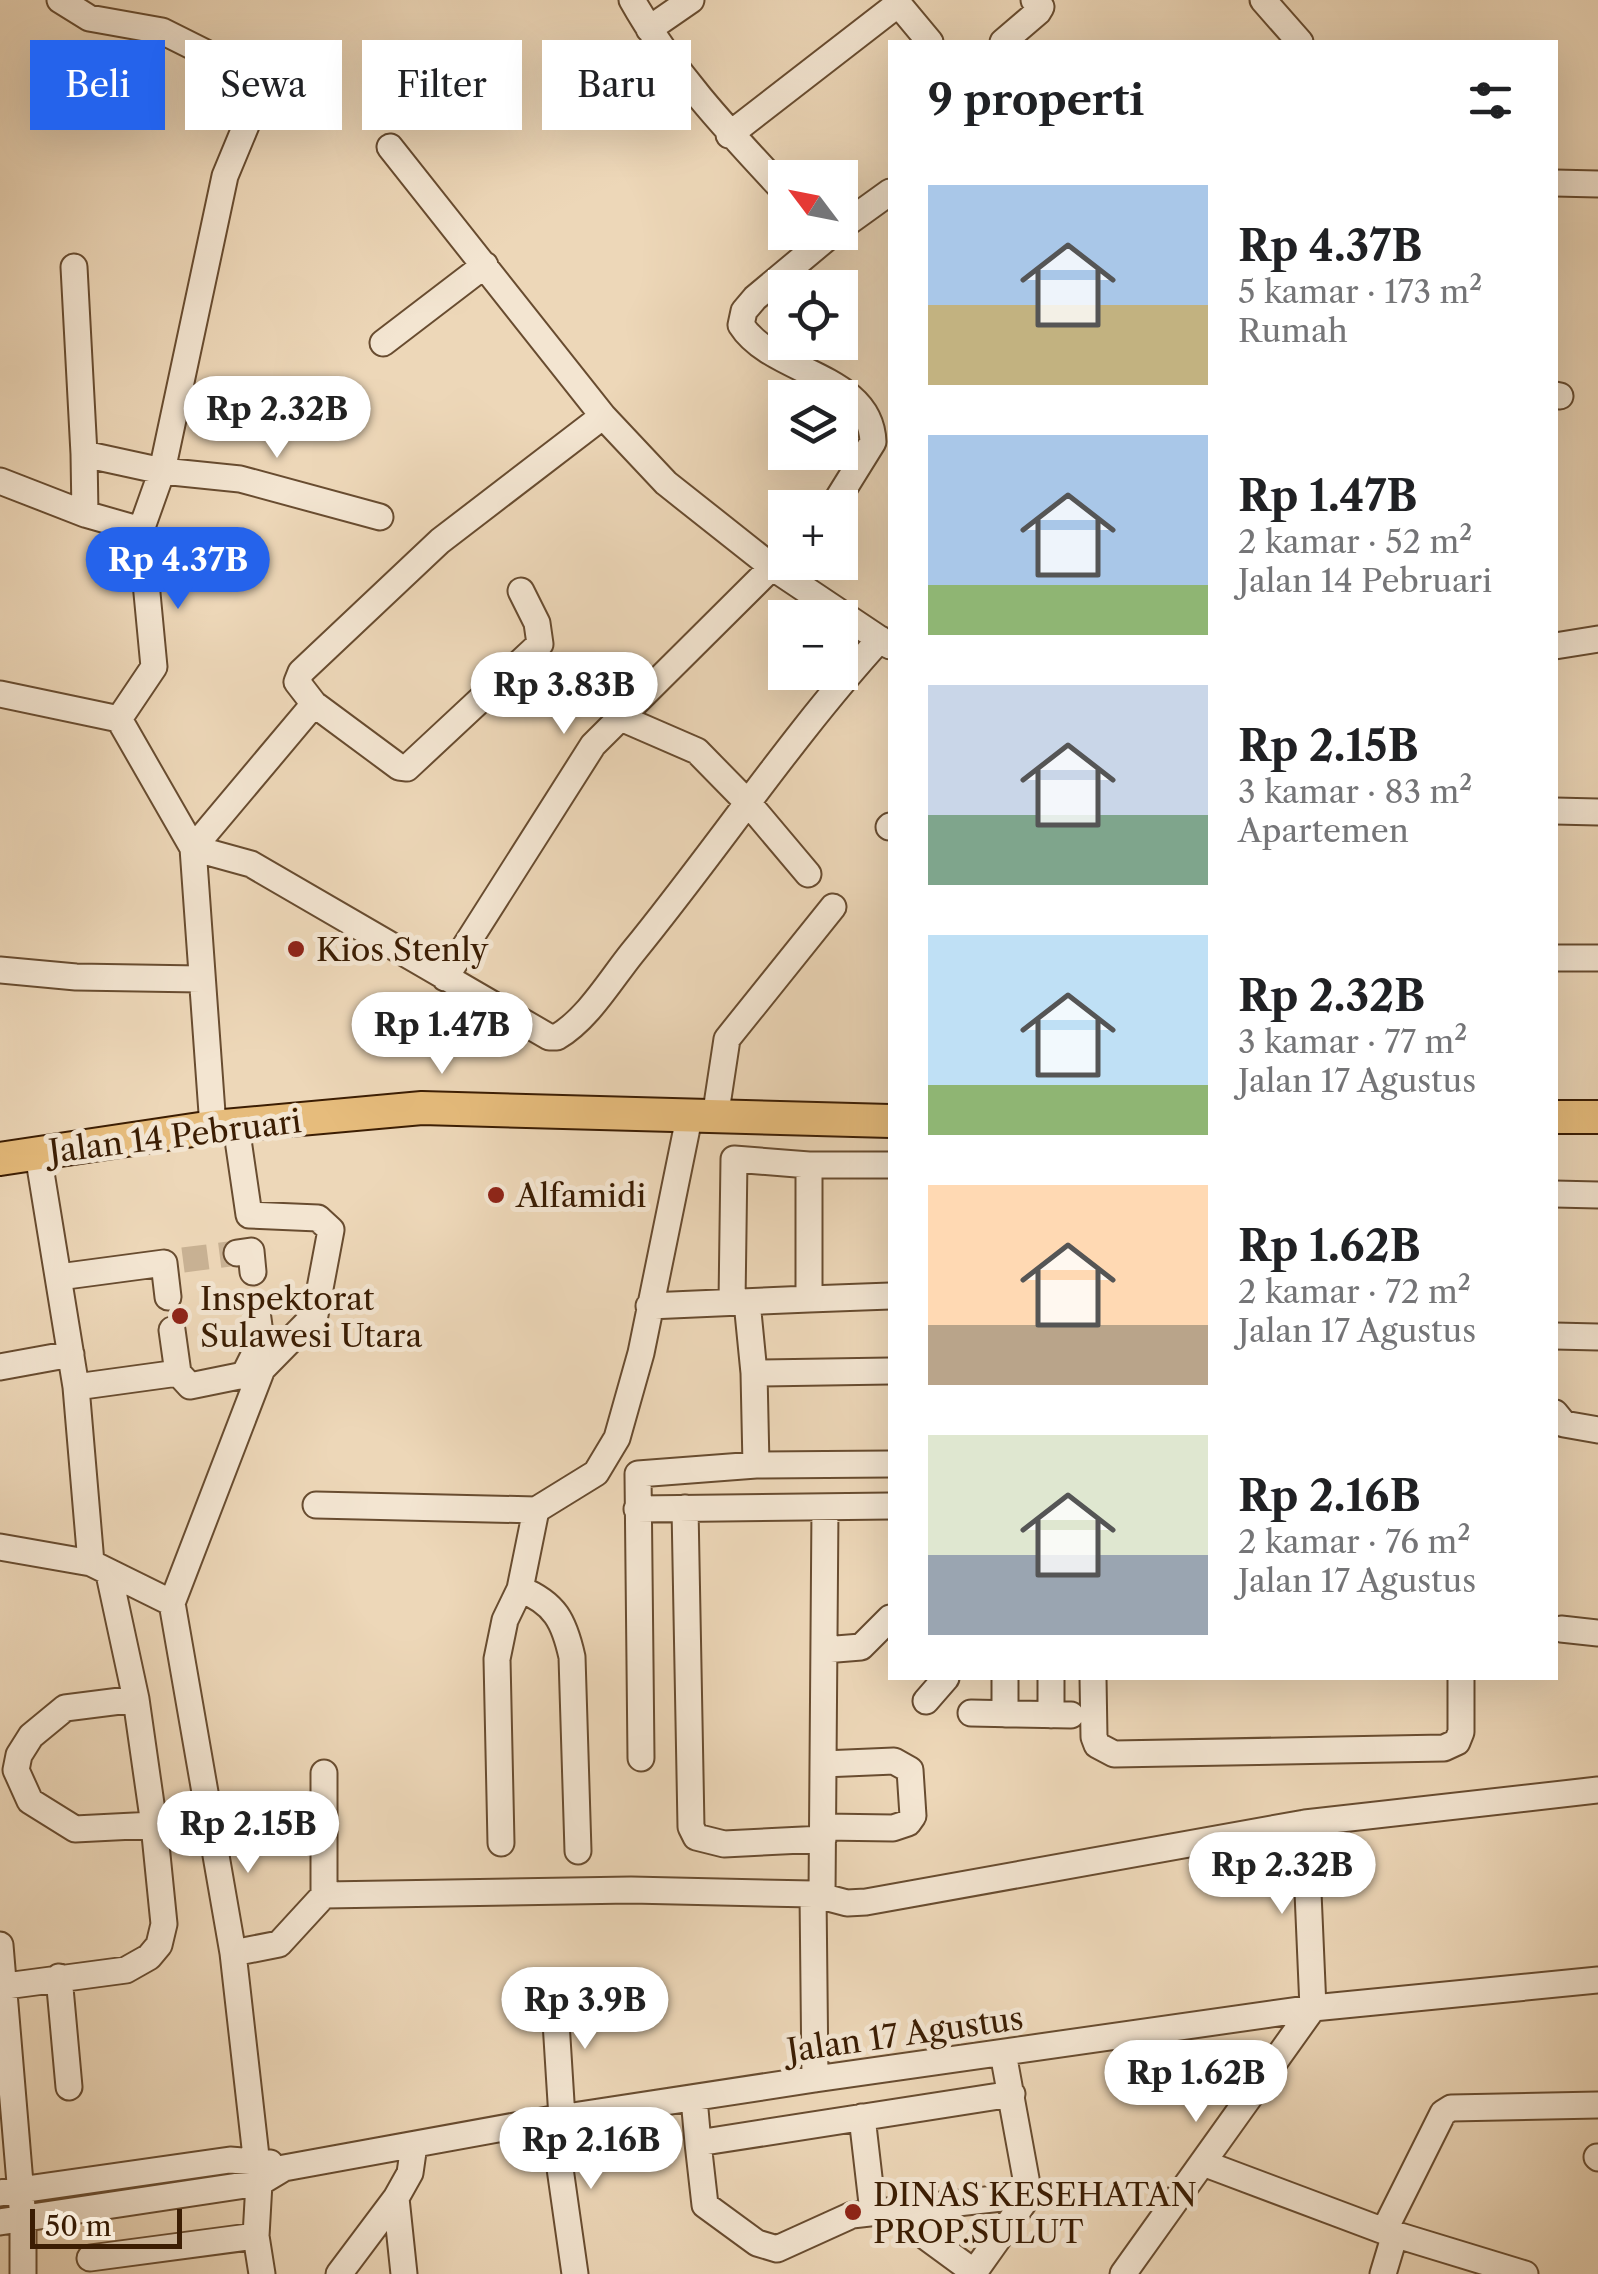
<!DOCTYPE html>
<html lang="id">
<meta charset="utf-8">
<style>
:root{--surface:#fff;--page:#f6f6f6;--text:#202124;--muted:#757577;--accent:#2563eb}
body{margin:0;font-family:"Libre Caslon Text",serif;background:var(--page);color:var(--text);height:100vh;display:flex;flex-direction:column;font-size:38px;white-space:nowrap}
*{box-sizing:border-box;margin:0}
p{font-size:32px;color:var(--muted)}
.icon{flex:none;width:55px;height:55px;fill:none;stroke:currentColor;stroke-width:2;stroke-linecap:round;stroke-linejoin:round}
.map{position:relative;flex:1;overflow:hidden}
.details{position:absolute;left:888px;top:40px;width:670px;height:1640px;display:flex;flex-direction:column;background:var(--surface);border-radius:0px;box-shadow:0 10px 40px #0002}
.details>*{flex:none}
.hud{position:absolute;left:30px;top:40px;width:708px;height:90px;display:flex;gap:20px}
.needle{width:65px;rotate:302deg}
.buttons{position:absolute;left:768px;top:160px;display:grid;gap:20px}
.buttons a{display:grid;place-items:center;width:90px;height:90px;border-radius:0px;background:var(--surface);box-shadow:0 10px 40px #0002;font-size:50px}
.scale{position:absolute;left:30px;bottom:25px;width:152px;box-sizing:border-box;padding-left:10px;border:5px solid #3b1d03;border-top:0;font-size:28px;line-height:35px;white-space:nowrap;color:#3b1d03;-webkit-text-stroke:8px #f3e5d1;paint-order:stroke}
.price{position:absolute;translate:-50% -85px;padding:0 22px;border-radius:35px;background:#fff;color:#222;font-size:32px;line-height:65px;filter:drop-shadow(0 2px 5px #0008)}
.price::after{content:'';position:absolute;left:50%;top:60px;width:30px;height:22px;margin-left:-15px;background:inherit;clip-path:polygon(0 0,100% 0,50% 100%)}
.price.current{background:var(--accent);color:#fff}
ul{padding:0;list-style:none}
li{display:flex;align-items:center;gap:30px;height:250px;padding:0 40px}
li span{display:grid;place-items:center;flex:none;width:280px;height:200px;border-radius:0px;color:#555}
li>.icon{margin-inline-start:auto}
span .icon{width:120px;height:120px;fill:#fffc;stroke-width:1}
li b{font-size:42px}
h2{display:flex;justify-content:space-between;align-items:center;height:120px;padding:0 40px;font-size:42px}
.chip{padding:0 35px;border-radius:0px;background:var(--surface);box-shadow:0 10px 40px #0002;font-size:35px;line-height:90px}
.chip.current{background:var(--accent);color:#fff}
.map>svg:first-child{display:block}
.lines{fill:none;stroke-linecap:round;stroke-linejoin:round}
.minor-tunnel{stroke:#c9b294;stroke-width:25;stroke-dasharray:25 12;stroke-linecap:butt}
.minor-casing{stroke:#684c30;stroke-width:29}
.major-casing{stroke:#3b1d03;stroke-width:36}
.minor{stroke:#f3e5d1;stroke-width:25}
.major{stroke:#e6bc7c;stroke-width:32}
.poi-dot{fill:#8f2418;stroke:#f3e5d1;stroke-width:4}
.labels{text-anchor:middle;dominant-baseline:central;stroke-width:10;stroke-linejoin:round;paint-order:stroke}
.poi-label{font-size:32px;fill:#3b1d03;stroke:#f3e5d1;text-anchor:start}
.street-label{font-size:32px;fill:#3b1d03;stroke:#f3e5d1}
</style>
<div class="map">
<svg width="1598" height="2274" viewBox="0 0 1598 2274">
<rect width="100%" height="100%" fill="#edd7b8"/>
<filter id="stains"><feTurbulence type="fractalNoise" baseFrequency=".002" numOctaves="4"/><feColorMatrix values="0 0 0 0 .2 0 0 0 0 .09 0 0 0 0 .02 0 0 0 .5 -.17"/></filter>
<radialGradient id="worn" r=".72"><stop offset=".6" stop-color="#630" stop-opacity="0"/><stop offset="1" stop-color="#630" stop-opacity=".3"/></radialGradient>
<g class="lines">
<path class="minor-tunnel" d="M 183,1260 L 237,1253"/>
<defs>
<path id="minor" d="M 60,0 L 89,18 L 162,31 L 264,82 L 225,176 L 162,471 L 141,530 L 154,667 L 119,719
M 632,0 C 673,73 729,132 785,192
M 895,0 L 930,42
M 1263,0 L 1300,42
M 649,29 L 691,0
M 1003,42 L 1038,12 L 1041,7 L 1034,0
M 729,135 L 898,4
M 390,147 L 603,416 L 666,483 L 772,567 L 890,646
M 1555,183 L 1598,184
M 840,228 L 890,192
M 74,267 L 84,454
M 383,343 L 485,265
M 1555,395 L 1560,396
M 0,481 L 85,514 L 84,454 L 162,471 L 240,479 L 380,517
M 832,508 L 873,442 C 871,374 772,374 741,325 L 744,311 L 755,298 L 834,232
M 85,514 L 141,530
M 1555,646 L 1598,639
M 0,694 L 119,719 L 193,848 L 251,864 L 549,1037 L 557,1037 C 588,1019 611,979 633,952 C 717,849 791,737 880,639
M 314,704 L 399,767 L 407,768 L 540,644 L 537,623 L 521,591
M 621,718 L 697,751 L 749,804 L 808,874
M 1555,811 L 1598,812
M 889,827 L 890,826
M 1555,958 L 1598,958
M 0,970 L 76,977 L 200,979
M 445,978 L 593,745 L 772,567
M 715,1118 L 727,1039 L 833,907
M 236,1126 L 249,1215 L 318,1218 L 331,1230 L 315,1315 L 262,1369 L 172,1603 L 233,1953 L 259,2183 L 256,2236
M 213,1127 L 193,848 L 314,704 L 297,682 L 301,672 L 440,541 L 603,416
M 38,1154 L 76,1387 L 91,1563 L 172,1603
M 890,1165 L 809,1165 L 809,1299 L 890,1296
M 1555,1194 L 1598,1195
M 237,1253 L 251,1251 L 253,1272
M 59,1277 L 164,1263 L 168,1297
M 732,1302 L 734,1159 L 809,1165
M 747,1302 L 754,1373
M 649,1306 L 809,1299
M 1555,1336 L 1598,1337
M 0,1367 L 71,1354
M 178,1373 L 190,1386 L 244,1375 L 261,1341 L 256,1304
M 76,1387 L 178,1373 L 172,1330
M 1555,1413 L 1564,1424 L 1598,1430
M 756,1465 L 754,1373 L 890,1371
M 316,1505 L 536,1510
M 685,1508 L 691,1827 L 696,1837 L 724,1844 L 823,1839
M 637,1509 L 890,1506
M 0,1547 L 91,1563
M 520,1589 C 555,1603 564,1621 572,1657 L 578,1851
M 1561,1629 L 1598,1633
M 824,1650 L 861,1647 L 890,1618
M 1051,1678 L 1051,1715
M 1093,1678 L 1094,1737 L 1097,1745 L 1114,1754 L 1444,1748 L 1457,1742 L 1461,1732 L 1461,1678
M 136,1699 L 65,1708 L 31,1736 L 19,1755 L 16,1770 L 30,1801 L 75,1829 L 154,1825
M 926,1701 L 946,1678
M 971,1713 L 1071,1715
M 1005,1714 L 1005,1678
M 641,1758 L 638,1474 L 756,1465 L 890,1464
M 823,1764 L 894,1761 L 910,1770 L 913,1816 L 908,1823 L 893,1828 L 824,1827
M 324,1773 L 324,1895
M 501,1843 L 497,1659 L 505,1620 L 520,1589 L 536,1510 L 596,1473 L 617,1438 L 641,1353 L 689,1118
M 813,1894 L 815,2079
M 822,1895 L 825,1507
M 0,1945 L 23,2219 L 23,2274
M 233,1953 L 279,1944 L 324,1895 L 631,1890 L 813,1894 L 847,1903 L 866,1902 L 1305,1823 L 1598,1790
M 59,1977 L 69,2087
M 6,1986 L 126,1970 L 149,1957 L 159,1945 L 164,1924 L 154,1825 L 136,1699 L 109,1574
M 554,1990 L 562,2118
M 694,2098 L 698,2143 L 1012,2094
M 862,2117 L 873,2212
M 553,2119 L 575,2274
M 698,2143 L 705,2205 L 757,2243 L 777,2249 L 852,2215 L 1029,2195
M 1597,2157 L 1598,2158
M 1203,2163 L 1384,2231 L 1525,2274
M 0,2193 L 230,2160 L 270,2163
M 892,2212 L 974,2272
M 0,2222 L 259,2183 L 284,2168 L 553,2119 L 815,2079 L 1313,2008 L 1598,1980
M 1384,2231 L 1443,2113 L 1451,2108 L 1598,2105
M 90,2258 L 256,2236 L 262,2274
M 339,2274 L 396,2198
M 404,2274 L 396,2198 L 410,2173 L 414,2145
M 973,2274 L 1029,2195 L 1003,2053
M 1123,2274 L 1313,2008 L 1305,1823
M 1383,2274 L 1395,2234"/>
<path id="major" d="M 1555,1117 L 1598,1117
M 0,1159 L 213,1127 L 422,1108 L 890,1121"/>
</defs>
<use href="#minor" class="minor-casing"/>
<use href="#major" class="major-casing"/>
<use href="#minor" class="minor"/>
<use href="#major" class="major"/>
</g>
<g class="poi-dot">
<circle cx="296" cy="949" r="10"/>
<circle cx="496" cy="1195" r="10"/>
<circle cx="180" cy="1316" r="10"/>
<circle cx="853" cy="2212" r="10"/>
</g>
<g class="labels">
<g class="poi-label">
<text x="316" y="949">Kios Stenly</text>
<text x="516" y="1195">Alfamidi</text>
<text x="200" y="1298">Inspektorat<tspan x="200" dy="37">Sulawesi Utara</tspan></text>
<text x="873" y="2194">DINAS KESEHATAN<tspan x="873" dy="37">PROP.SULUT</tspan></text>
</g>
<g class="street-label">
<text transform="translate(175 1136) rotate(-7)">Jalan 14 Pebruari</text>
<text transform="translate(905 2034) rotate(-8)">Jalan 17 Agustus</text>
</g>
</g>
<rect width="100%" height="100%" filter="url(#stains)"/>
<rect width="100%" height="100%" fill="url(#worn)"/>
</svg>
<div class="buttons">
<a><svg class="needle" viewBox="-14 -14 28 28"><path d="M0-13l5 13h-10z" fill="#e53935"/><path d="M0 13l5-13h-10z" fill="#757577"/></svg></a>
<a><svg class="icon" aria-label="locate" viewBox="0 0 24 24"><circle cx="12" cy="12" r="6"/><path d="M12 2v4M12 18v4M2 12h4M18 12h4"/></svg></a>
<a><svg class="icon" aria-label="layers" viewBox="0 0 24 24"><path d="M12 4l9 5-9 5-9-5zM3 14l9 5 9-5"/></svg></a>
<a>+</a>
<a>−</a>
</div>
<div class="scale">50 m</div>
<b class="price" style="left:277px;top:461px">Rp 2.32B</b>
<b class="price current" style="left:178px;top:612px">Rp 4.37B</b>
<b class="price" style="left:564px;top:737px">Rp 3.83B</b>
<b class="price" style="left:442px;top:1077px">Rp 1.47B</b>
<b class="price" style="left:248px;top:1876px">Rp 2.15B</b>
<b class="price" style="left:1282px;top:1917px">Rp 2.32B</b>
<b class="price" style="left:585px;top:2052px">Rp 3.9B</b>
<b class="price" style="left:1196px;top:2125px">Rp 1.62B</b>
<b class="price" style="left:591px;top:2192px">Rp 2.16B</b>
<div class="hud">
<a class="chip current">Beli</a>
<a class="chip">Sewa</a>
<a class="chip">Filter</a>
<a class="chip">Baru</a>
</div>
<section class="details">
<h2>9 properti<svg class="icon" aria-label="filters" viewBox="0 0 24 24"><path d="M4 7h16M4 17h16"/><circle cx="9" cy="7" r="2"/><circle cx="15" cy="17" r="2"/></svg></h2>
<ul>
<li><span style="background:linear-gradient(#a9c7e8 60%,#c2b280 0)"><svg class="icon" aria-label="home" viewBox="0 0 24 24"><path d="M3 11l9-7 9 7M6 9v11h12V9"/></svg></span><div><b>Rp 4.37B</b><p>5 kamar · 173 m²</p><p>Rumah</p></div></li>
<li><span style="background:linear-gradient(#a9c7e8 75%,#8fb573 0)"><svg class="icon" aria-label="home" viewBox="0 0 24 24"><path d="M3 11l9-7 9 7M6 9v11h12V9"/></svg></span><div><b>Rp 1.47B</b><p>2 kamar · 52 m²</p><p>Jalan 14 Pebruari</p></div></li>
<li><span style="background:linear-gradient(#c9d6e8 65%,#7fa58c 0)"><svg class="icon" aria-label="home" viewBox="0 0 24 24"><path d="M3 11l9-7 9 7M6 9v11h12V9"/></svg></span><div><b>Rp 2.15B</b><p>3 kamar · 83 m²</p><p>Apartemen</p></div></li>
<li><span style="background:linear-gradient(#bfe0f5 75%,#8fb573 0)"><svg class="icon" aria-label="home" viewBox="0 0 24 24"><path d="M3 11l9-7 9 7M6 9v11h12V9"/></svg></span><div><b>Rp 2.32B</b><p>3 kamar · 77 m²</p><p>Jalan 17 Agustus</p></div></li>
<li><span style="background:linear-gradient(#ffd9b3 70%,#b9a48a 0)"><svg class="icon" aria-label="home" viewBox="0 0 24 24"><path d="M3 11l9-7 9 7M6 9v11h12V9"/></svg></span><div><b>Rp 1.62B</b><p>2 kamar · 72 m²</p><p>Jalan 17 Agustus</p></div></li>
<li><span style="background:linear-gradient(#dfe7d0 60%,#9aa5b1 0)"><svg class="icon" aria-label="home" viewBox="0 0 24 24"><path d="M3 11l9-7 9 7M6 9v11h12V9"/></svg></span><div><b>Rp 2.16B</b><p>2 kamar · 76 m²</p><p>Jalan 17 Agustus</p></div></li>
</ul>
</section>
</div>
